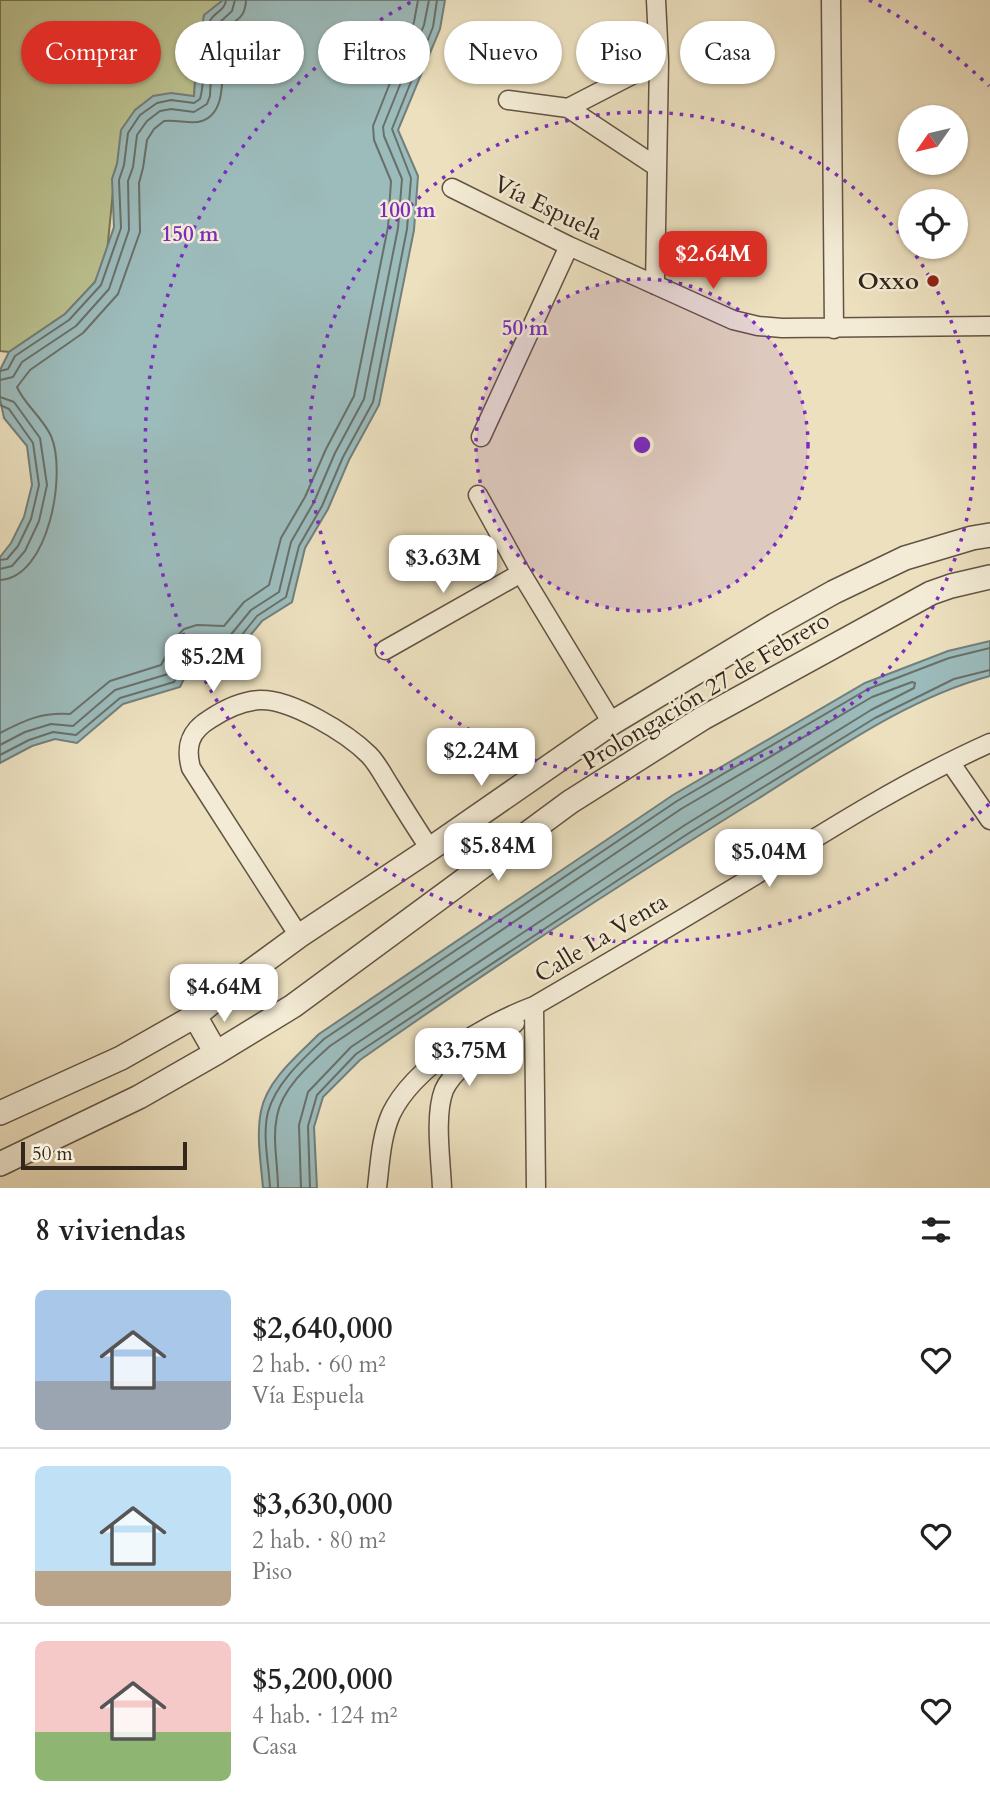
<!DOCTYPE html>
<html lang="es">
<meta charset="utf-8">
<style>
:root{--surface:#fff;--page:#f6f6f6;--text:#222;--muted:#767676;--line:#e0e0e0;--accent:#d93025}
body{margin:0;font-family:Cardo,serif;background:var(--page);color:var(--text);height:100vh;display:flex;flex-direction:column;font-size:26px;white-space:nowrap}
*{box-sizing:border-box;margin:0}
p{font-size:23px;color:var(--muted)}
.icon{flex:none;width:38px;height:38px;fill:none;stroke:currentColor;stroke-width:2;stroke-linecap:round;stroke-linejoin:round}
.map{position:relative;height:1188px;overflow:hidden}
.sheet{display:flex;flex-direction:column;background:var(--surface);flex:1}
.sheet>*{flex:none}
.top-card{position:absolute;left:21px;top:21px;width:948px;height:63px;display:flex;gap:14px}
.needle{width:46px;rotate:236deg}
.buttons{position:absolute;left:898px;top:105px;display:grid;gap:14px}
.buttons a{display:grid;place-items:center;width:70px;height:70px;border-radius:50%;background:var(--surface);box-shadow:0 2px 5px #0004;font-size:35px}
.scale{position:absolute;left:21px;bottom:18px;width:166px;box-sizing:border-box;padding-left:7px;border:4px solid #34261a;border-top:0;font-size:19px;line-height:24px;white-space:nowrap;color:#34261a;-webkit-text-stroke:5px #f3ebd5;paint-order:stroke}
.price{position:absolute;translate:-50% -60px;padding:0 16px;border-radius:14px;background:#fff;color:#222;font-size:23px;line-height:46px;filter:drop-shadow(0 2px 4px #0008)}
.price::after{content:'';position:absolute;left:50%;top:42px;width:21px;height:16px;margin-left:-10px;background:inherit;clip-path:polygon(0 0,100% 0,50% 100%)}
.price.active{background:var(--accent);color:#fff}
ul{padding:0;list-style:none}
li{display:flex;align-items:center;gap:21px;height:175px;padding:0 35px}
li+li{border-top:2px solid var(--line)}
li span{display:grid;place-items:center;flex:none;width:196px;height:140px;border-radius:10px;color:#555}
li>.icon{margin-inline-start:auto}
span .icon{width:84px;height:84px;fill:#fffc;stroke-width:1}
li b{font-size:30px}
h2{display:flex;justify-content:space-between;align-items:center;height:84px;padding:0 35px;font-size:30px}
.chip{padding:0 24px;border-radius:32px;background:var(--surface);box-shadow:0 2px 5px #0004;font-size:24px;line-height:63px}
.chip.active{background:var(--accent);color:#fff}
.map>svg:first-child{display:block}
.green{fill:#bbc18f;stroke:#787454;stroke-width:2}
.water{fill:#9cbbbb;stroke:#727f7b;stroke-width:2}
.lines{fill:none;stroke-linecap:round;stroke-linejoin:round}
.shore{stroke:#68706a;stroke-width:2}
.minor-casing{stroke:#625443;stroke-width:21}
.tertiary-casing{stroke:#625443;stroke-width:26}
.minor{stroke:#f3ebd5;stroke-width:18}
.tertiary{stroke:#f3ebd5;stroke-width:23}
.ring{fill:none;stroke:#7b2cbf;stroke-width:3.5;stroke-dasharray:3.5 7}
.poi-dot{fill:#8f2418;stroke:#f3ebd5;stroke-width:2.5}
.labels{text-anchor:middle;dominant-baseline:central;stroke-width:5;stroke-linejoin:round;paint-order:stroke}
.street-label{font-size:24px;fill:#34261a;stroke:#f3ebd5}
.poi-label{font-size:24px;font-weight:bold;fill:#34261a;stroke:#f3ebd5;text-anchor:end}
.centre{fill:#7b2cbf;stroke:#f3ebd5;stroke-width:3.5}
.ring-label{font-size:21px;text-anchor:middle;font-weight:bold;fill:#7b2cbf;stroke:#f3ebd5;stroke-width:5;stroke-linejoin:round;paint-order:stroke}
</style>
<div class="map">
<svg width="990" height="1188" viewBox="0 0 990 1188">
<rect width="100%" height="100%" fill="#ece0bf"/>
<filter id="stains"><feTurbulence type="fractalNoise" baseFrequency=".00286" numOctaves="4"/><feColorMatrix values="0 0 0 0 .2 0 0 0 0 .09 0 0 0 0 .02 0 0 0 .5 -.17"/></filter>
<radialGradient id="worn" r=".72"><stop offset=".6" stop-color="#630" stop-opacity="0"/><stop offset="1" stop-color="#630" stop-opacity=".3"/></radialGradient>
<path class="green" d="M 0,0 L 225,0 L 197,52 L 194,97 L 135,110 L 115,171 L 107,252 L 95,282 L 65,314 L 9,352 L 0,351 Z"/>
<path class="water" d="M 223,0 L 445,0 L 440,29 L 398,130 L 418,176 L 414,230 L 379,405 L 349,460 L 328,509 L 305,548 L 292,602 L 262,621 L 236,653 L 198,651 L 180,687 L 123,704 L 77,743 L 55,739 L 32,746 L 0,763 L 0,557 L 11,543 L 24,517 L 32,485 L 27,446 L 4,418 L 0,399 L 0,370 L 9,352 L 65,314 L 95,282 L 114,227 L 112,179 L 117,164 L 121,130 L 135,110 L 153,96 L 171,93 L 194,96 L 197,52 L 204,15 Z
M 990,641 L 990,676 C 905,699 830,754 756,800 C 622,883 489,969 360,1060 L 323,1097 L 314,1127 L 317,1188 L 263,1188 C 261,1163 256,1136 261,1111 C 267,1080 298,1055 319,1034 L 673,795 L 865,683 L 948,651 Z"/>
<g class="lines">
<path class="shore" d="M 0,371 L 8,369 L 15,356 L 69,320 L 101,285 L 121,228 L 119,180 L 124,165 L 128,133 L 140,115 L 157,103 L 171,100 L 194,103 L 200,99 C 207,75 200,46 210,21 C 214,12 225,11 226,0
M 0,380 L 13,377 L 22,362 L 76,326 L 109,289 L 129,230 L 128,181 L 133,167 L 137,135 L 147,121 L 160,111 L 171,109 L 194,112 L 207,104 L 210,96 L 212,53 L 218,24 L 232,11 L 235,0
M 0,397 L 14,402 L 40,438 L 47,485 L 39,521 L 25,551 L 12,566 L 0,569
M 0,405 L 9,409 L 33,443 L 39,485 L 31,519 L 18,546 L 7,559 L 0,560
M 0,580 C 49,578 67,472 51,436 C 43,418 24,404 17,387 L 30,370 L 83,333 L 118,294 L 140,232 L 139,183 L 143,168 L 147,140 L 154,129 L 164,121 C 177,119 190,125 202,121 C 233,110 217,57 227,31 C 233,18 245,22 246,0
M 0,733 C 25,720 42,712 70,714 L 110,681 L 161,665 L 176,637 L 184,629 L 197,625 L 224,626 L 244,602 L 269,585 L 281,538 L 305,497 L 326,449 L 354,396 L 388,227 L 391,181 L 374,140 L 373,126 L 414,22 L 418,0
M 0,745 L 25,732 L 51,724 L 73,726 L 115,690 L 168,674 L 184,644 L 190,638 L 198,635 L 229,637 L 251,610 L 279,592 L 291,542 L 314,502 L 335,453 L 364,399 L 398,228 L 402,179 L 384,136 L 383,127 L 424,25 L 429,0
M 0,755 L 29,740 L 53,732 L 76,735 L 120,698 L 174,682 L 194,646 L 199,644 L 233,646 L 257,616 L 286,597 L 299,546 L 322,506 L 343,457 L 373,402 L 407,229 L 411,178 L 392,129 L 433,27 L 437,0
M 270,1188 C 269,1164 262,1136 268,1112 C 276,1083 303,1059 324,1039 L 677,801 L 868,689 L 949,658 L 990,648
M 278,1188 C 278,1164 272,1139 277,1116 C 282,1088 310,1064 330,1046 L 681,809 L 872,697 L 912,682 L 915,683 L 914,688 L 871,710 L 685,825 L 351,1047 L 308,1092 L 299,1125 L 301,1188
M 310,1188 L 308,1126 L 317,1095 L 356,1054 L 689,833 L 875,718 L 954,679 L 990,670"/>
<defs>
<path id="minor" d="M 831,0 L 834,329
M 508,100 L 568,108 L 657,167
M 568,108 L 659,61
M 452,188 L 569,246 L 733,320 L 758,326 L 782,328 L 990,326
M 655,285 L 659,61 L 656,0
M 481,437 L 569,246
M 478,495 L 521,573 L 612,723
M 385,650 L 521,573
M 950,762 L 990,820
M 299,936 L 191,768 C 185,746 190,731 210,719 C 225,709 241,701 260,700 C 291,699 347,733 369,755 C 377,763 383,775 390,786 C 403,807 416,828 430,849
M 534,1006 L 536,1188
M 377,1188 C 380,1163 381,1137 391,1114 C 414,1066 486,1024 534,1006 C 608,963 681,920 754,876 C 831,828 907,780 990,743
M 442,1188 C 441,1161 434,1116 444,1090 C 454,1067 495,1040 515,1023"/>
<path id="tertiary" d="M 195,1016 L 216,1053
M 0,1113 L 121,1058 L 195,1016 L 243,977 L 299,936 L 430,849 L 612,723 L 775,625 L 834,592 L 905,558 L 972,538 L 990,535
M 0,1164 L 139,1097 L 216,1053 L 293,1006 L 570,802 L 703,718 L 931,593 L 951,586 L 990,577"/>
</defs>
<use href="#minor" class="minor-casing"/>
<use href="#tertiary" class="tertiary-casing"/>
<use href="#minor" class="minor"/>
<use href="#tertiary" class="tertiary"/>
</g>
<circle cx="642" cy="445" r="166" fill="#7b2cbf" fill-opacity=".12"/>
<g class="ring">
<circle cx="642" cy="445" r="166"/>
<circle cx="642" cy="445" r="333"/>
<path d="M989 804A499 499 0 1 1 415 0M869 0A499 499 0 0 1 989 86"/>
</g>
<circle class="poi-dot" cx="933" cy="281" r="7"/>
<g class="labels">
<g class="street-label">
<text transform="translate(548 208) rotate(26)">Vía Espuela</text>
<text transform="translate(706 691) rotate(-31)">Prolongación 27 de Febrero</text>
<text transform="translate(601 938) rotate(-31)">Calle La Venta</text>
</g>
<g class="poi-label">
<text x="919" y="281">Oxxo</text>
</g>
</g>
<circle cx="642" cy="445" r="10" class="centre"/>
<g class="ring-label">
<text x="407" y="217">100 m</text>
<text x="190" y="241">150 m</text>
<text x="525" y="335">50 m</text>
</g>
<rect width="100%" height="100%" filter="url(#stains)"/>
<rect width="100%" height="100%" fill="url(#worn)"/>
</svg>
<div class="buttons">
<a><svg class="needle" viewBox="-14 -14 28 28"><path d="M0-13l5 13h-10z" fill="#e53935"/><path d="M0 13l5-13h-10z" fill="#767676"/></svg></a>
<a><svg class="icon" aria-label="locate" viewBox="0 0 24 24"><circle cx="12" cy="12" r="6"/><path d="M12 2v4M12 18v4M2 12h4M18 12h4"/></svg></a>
</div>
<div class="scale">50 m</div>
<b class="price active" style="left:713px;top:291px">$2.64M</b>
<b class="price" style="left:443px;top:595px">$3.63M</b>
<b class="price" style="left:213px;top:694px">$5.2M</b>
<b class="price" style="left:481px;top:788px">$2.24M</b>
<b class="price" style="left:498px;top:883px">$5.84M</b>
<b class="price" style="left:769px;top:889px">$5.04M</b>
<b class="price" style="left:224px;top:1024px">$4.64M</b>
<b class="price" style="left:469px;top:1088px">$3.75M</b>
<div class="top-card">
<a class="chip active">Comprar</a>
<a class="chip">Alquilar</a>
<a class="chip">Filtros</a>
<a class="chip">Nuevo</a>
<a class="chip">Piso</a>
<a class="chip">Casa</a>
</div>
</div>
<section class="sheet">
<h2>8 viviendas<svg class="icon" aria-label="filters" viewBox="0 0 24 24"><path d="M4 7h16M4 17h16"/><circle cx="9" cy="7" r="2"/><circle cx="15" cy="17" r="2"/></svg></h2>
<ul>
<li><span style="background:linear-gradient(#a9c7e8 65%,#9aa5b1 0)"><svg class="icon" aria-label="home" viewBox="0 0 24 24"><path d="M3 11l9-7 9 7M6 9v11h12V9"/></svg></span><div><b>$2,640,000</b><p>2 hab. · 60 m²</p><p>Vía Espuela</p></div><svg class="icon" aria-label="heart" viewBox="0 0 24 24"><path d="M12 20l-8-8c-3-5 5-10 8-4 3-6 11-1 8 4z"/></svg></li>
<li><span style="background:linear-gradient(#bfe0f5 75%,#b9a48a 0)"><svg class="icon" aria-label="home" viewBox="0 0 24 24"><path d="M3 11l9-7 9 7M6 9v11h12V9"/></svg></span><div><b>$3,630,000</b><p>2 hab. · 80 m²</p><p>Piso</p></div><svg class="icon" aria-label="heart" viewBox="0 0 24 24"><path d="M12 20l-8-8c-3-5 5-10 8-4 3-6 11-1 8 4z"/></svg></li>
<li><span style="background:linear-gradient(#f6c9c9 65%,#8fb573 0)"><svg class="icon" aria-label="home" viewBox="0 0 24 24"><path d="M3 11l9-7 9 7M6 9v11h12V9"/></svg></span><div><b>$5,200,000</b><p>4 hab. · 124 m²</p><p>Casa</p></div><svg class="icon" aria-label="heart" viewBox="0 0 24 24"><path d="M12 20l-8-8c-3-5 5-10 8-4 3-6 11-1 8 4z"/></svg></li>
</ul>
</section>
